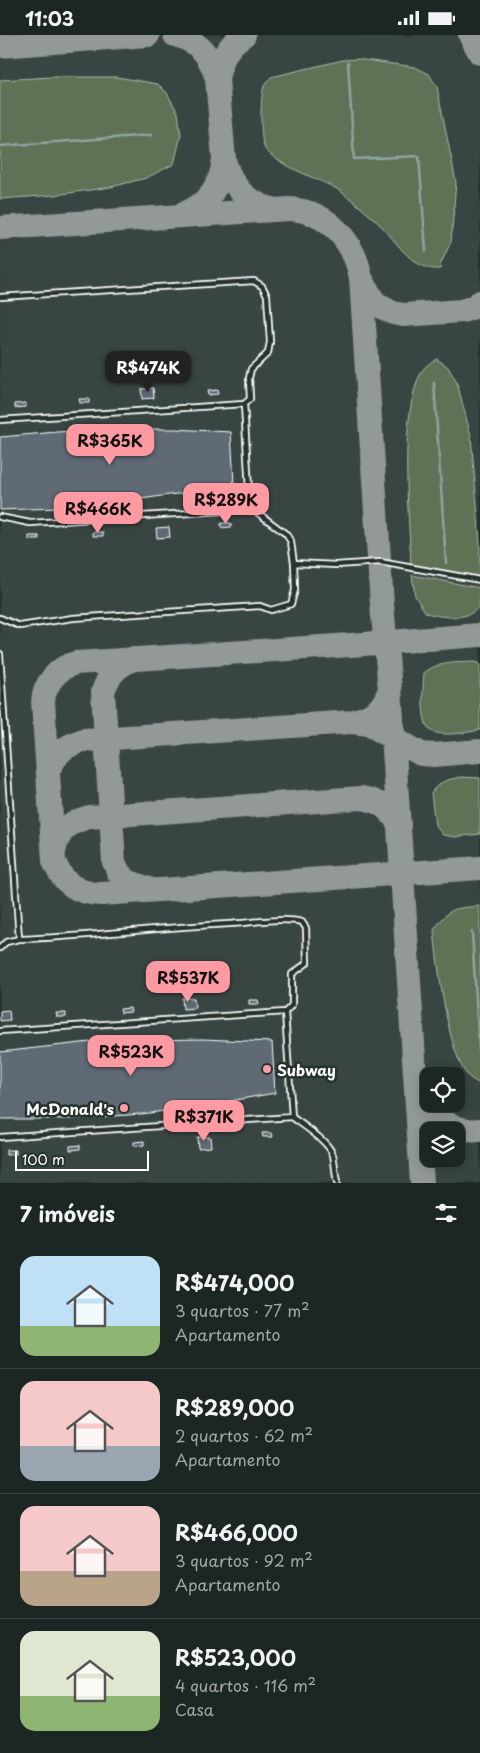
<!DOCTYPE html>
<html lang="pt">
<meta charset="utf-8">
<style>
:root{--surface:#1c2622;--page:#29322f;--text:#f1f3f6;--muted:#a0a5a5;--line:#3a4340;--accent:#ff9aa2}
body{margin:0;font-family:"Playpen Sans",sans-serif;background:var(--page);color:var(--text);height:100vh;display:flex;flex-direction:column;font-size:19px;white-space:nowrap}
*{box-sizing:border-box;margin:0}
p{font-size:16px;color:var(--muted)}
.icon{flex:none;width:28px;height:28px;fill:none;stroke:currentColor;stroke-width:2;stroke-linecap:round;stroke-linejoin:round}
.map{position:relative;height:1148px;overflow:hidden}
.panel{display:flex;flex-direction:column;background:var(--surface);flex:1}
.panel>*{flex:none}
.fabs{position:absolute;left:420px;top:1032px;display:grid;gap:10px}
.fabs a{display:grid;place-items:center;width:45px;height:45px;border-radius:10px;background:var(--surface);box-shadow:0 2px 12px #0003,0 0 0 1px var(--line);font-size:25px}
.scale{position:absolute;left:15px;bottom:12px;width:134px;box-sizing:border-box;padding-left:5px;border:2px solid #fff;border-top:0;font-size:14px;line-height:18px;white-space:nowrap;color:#fff;-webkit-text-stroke:4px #26332d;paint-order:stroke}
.price{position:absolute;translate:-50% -42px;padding:0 11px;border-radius:10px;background:var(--accent);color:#111;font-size:16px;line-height:32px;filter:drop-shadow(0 1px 2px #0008)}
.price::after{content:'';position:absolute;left:50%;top:30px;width:15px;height:11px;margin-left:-8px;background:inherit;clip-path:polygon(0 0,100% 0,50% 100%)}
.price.on{background:#222;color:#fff}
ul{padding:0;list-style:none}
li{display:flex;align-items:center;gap:15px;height:125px;padding:0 20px}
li+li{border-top:1px solid var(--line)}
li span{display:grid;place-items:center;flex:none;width:140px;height:100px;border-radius:15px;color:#555}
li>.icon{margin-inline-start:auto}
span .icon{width:60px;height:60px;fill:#fffc;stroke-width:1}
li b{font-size:21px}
h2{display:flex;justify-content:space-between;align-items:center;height:60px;padding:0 20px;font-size:21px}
.status{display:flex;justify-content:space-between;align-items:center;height:35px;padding:0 25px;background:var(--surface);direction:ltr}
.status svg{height:14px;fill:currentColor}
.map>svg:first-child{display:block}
.built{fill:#374442;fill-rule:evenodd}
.green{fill:#5f7255;stroke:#afb8aa}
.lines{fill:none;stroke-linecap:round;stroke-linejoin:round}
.stream{stroke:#8fa5a4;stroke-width:2.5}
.taxiway{stroke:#929996;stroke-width:24}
.building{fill:#5f6a74;stroke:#fff}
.lane-casing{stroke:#fff;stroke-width:8}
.lane{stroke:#26332d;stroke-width:4.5}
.poi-dot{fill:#ff9aa2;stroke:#26332d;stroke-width:2}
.labels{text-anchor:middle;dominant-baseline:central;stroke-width:5;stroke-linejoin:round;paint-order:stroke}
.poi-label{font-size:15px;font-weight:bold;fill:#fff;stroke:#26332d;text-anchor:start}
</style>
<div class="status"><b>11:03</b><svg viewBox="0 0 49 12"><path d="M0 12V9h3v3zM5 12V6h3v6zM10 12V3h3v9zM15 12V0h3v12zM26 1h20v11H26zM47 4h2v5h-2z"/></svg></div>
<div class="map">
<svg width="480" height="1148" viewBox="0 0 480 1148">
<rect width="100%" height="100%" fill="#26332d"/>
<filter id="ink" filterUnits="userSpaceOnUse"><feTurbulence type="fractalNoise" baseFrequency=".02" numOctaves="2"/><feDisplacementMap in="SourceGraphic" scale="10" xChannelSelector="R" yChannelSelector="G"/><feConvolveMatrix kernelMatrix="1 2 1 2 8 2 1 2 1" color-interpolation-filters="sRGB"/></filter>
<g filter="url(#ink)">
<path class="built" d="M 0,0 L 480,0 L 480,1148 L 0,1148 ZM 429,1041 L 456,1041 L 456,1069 L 429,1069 ZM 429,1096 L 456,1096 L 456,1124 L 429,1124 Z"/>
<path class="green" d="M 357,24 L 415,32 L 429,39 L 437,52 L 456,147 L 451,207 L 441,228 L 440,234 C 414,236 399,210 383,193 C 374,183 362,174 352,165 C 346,161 340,155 333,152 C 316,143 272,128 264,112 C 260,103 260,61 264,51 C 266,48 269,45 271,42 L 343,25 Z
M 51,42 L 117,42 L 158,49 L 167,58 L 178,78 L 181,100 L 174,129 L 146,143 L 111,152 L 55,160 L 0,164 L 0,45 Z
M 437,324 L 448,332 L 457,348 L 471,401 L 480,507 L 480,542 L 411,530 C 409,480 398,378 422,336 C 426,330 431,327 437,324 Z
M 412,540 L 480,553 C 480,558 480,565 479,570 C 472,587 440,582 426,578 L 415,561 Z
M 474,627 L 480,629 L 480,695 C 469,697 439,703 430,695 C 420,686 423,651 424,638 C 438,626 457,628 474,627 Z
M 462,742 L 480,743 L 480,799 L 455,802 L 443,800 L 435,790 L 431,758 C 439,746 449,744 462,742 Z
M 480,871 L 480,1049 C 477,1047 473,1045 470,1043 C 448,1024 437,926 434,895 C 451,871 452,874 480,871 Z"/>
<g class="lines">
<path class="stream" d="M 348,27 L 354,124 L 419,121 L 426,216
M 0,111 L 152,100
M 434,348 L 446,528
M 472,897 L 480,1030"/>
<path class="taxiway" d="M 175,0 C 200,7 210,20 217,44 L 224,124 C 230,149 246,168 272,174
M 470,0 L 480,18
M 0,11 L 148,0
M 217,44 C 221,24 227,11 244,0
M 181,180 C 207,170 221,152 224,124
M 0,193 L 289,174 C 328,176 354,206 361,243 L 382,570 L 390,654 C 382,676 374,680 352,687
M 362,245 L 373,265 L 378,270 L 393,278 L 403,280 L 462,276 L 474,272 L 480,267
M 480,600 L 351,610 L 76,628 C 58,632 44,649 43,667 L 54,826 C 62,848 78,859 101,859 L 480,833
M 134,624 C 117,631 108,640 103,657 L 114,827 L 119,838 L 127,846 L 149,854
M 390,653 L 422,1148
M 48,735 C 58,717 63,712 83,705 L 352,687 L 369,689 L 421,719 L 434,720 L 480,716
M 54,817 C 58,795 68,788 89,782 L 361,763 C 379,765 390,774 399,789
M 418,1052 C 421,1070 449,1094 468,1095 C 472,1096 476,1095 480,1095"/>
</g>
<path class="building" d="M 153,353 L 154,363 L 142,364 L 141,354 Z
M 217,355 L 218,359 L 208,360 L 207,356 Z
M 79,364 L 89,364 L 89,368 L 80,368 Z
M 25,368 L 26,372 L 15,373 L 15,369 Z
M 117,394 L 174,394 L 231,397 L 234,448 L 184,458 L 119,467 L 59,473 L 0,475 L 0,402 L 57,397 Z
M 221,488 L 231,488 L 231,492 L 221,493 Z
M 169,492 L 170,502 L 157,503 L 156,493 Z
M 93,497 L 103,497 L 103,501 L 93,501 Z
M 29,501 L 39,501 L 39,505 L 29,505 Z
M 182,963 L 194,963 L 195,973 L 183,974 Z
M 249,965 L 258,965 L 259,969 L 249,969 Z
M 130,973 L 131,977 L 121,978 L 120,974 Z
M 9,975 L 10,985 L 0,986 L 0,976 Z
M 56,978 L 66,978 L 66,982 L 57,982 Z
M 202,1004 L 272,1007 L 275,1058 L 207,1070 L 142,1079 L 69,1084 L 0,1084 L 0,1017 L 99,1006 Z
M 262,1098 L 272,1098 L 273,1102 L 263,1102 Z
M 197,1102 L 210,1102 L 211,1112 L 198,1113 Z
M 144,1106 L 144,1110 L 134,1111 L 134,1107 Z
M 80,1110 L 80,1114 L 70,1115 L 70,1111 Z
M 6,1115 L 16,1115 L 16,1119 L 6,1120 Z"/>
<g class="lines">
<defs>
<path id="lane" d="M 0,262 L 254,246 L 262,251 L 267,260 L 270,307 L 268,318 L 251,334 L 249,343 L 250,364 L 244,369
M 0,385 L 244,369 L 250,472
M 0,482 L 30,488 L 223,476 L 250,472 L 286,499 L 291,507 L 294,528 L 295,555 L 291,569 L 271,575 L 260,571 L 73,583 L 20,591 L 0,583
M 294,528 L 336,530 L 380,527 L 480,545
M 0,619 L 19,904 C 89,902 159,892 229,889 C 250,888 283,882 302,887 L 306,893 L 307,928 L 292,939 L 292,970 L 285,977
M 0,913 L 6,907 L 19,904
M 0,996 L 285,977 L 292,1082 C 304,1091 328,1106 333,1120 C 335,1129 335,1139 337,1148
M 0,1102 L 292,1082"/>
</defs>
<use href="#lane" class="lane-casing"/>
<use href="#lane" class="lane"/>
</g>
</g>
<g class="poi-dot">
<circle cx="267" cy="1034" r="5"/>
<circle cx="124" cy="1073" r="5"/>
</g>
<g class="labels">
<g class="poi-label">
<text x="277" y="1034">Subway</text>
<text x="114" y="1073" text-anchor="end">McDonald's</text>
</g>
</g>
</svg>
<div class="fabs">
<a><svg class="icon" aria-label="locate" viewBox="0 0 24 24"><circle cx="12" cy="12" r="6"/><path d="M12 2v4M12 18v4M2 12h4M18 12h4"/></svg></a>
<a><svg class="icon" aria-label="layers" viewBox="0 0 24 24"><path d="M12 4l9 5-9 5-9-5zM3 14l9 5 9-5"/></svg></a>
</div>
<div class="scale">100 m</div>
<b class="price on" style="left:148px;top:358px">R$474K</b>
<b class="price" style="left:110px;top:431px">R$365K</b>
<b class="price" style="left:226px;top:490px">R$289K</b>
<b class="price" style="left:98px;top:499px">R$466K</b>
<b class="price" style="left:188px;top:968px">R$537K</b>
<b class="price" style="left:131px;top:1042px">R$523K</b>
<b class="price" style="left:204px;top:1107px">R$371K</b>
</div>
<section class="panel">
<h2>7 imóveis<svg class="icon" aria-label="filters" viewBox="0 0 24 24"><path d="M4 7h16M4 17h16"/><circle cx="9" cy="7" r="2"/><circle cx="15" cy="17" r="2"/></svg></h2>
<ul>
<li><span style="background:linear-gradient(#bfe0f5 70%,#8fb573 0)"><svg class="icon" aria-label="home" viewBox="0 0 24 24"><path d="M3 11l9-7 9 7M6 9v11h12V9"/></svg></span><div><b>R$474,000</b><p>3 quartos · 77 m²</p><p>Apartamento</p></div></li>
<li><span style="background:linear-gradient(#f6c9c9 65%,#9aa5b1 0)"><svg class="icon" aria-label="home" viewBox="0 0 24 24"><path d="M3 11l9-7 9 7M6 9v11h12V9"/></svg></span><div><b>R$289,000</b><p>2 quartos · 62 m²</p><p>Apartamento</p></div></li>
<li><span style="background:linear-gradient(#f6c9c9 65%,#b9a48a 0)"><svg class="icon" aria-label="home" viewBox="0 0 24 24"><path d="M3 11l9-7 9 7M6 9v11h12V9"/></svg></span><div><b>R$466,000</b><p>3 quartos · 92 m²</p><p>Apartamento</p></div></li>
<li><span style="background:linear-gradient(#dfe7d0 65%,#8fb573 0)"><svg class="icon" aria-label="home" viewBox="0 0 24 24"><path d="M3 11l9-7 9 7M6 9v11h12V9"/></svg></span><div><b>R$523,000</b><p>4 quartos · 116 m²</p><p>Casa</p></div></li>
</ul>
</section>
